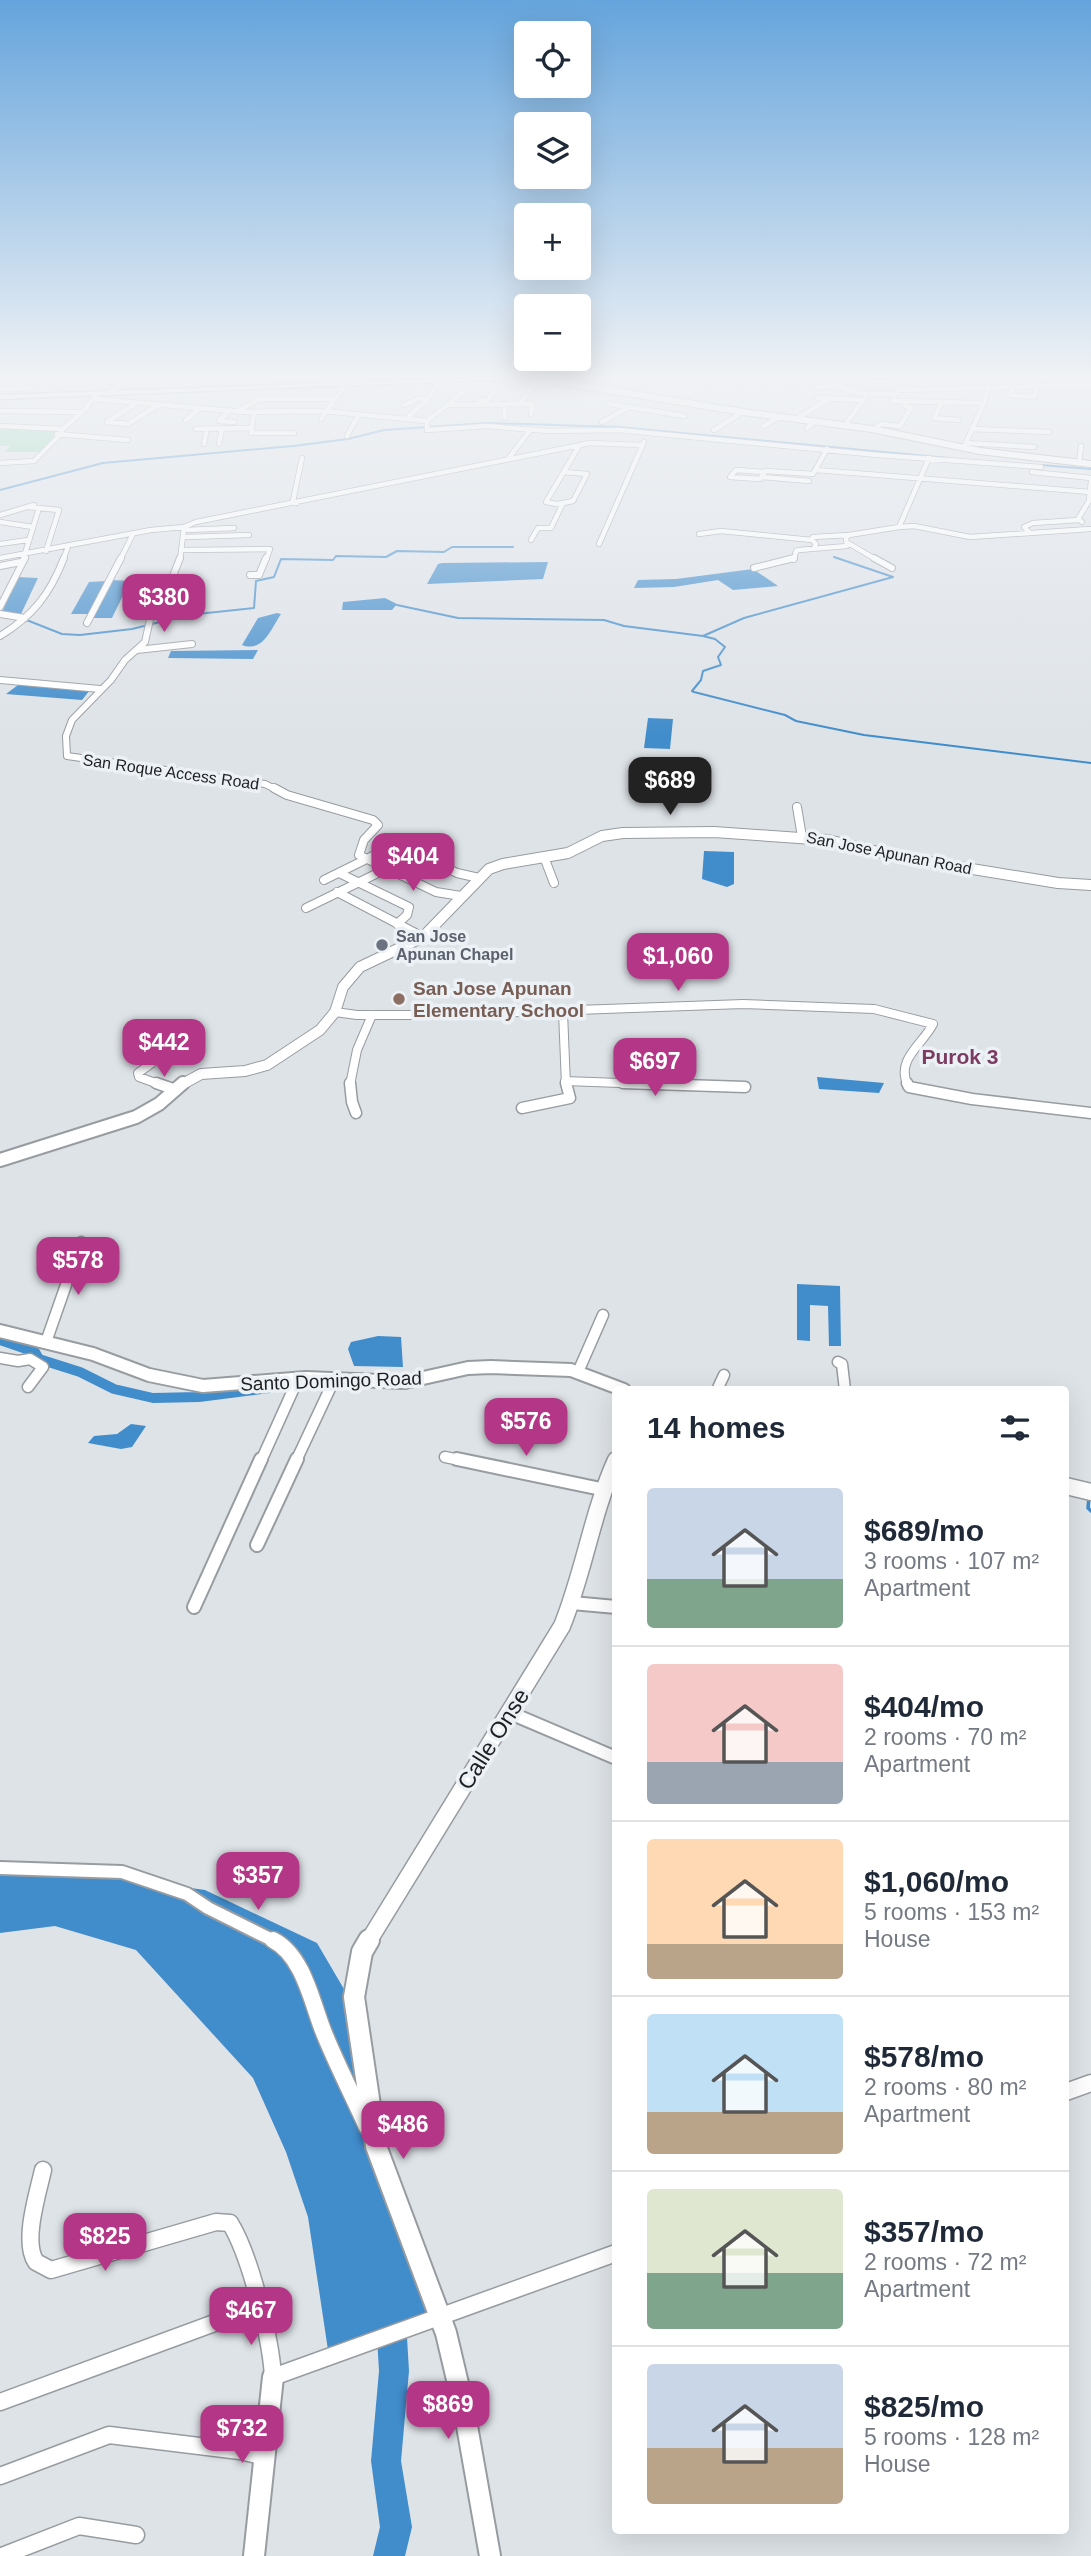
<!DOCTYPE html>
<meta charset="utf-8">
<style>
:root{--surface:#fff;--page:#f6f6f7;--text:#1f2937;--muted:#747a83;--line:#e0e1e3;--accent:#b43787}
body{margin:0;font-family:Arial,sans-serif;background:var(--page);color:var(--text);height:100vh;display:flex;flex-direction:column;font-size:26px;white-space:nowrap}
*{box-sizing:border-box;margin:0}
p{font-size:23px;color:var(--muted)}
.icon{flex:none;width:38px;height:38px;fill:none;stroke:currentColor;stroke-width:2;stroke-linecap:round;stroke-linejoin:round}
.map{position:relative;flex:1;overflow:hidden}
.details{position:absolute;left:612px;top:1386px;width:457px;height:1148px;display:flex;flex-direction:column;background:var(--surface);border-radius:7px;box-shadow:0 7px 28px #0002}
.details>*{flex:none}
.controls{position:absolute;left:514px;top:21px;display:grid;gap:14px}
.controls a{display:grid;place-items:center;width:77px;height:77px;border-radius:7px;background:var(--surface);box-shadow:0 7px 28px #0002;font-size:35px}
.price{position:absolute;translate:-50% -60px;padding:0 16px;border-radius:14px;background:var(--accent);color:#fff;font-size:23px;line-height:46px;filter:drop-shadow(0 2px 4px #0008)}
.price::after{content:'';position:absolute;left:50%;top:42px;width:21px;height:16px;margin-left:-10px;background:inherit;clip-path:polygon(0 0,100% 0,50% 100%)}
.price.on{background:#222;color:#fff}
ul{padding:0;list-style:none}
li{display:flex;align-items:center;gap:21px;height:175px;padding:0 35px}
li+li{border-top:2px solid var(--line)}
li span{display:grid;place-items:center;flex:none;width:196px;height:140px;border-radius:7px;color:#555}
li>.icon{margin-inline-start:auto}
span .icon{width:84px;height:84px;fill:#fffc;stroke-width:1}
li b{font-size:30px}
h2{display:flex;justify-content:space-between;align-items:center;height:84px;padding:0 35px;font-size:30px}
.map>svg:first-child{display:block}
.commercial{fill:#e9d1dc}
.green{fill:#87d2ac}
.water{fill:#418ccb}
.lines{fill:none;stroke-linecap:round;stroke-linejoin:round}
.stream-far2{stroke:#418ccb;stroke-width:2}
.stream-far1{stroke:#418ccb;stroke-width:2.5}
.stream{stroke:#418ccb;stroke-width:3.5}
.canal{stroke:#418ccb;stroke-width:10}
.river{fill:#418ccb;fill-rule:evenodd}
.minor-far5-casing{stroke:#979ca1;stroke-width:6}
.minor-far4-casing{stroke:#979ca1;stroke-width:8}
.minor-far3-casing{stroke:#979ca1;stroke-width:10}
.minor-far2-casing{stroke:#979ca1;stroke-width:13}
.minor-far1-casing{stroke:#979ca1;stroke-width:16}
.minor-casing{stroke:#979ca1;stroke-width:19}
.tertiary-far4-casing{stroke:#979ca1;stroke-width:8}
.tertiary-far3-casing{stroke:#979ca1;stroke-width:12}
.tertiary-far2-casing{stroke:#979ca1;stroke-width:16}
.tertiary-far1-casing{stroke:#979ca1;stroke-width:19}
.tertiary-casing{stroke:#979ca1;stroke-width:24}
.primary-casing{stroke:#979ca1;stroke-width:3}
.minor-far5{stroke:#fff;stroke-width:4.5}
.minor-far4{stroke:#fff;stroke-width:6}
.minor-far3{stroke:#fff;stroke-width:8}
.minor-far2{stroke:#fff;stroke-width:10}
.minor-far1{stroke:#fff;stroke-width:12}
.minor{stroke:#fff;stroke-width:16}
.tertiary-far4{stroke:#fff;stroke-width:6}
.tertiary-far3{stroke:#fff;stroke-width:10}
.tertiary-far2{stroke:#fff;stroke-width:12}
.tertiary-far1{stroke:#fff;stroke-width:16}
.tertiary{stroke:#fff;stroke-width:20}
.primary{fill:#fff;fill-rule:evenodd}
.worship-dot{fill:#6b7280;stroke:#ecf1f6;stroke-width:2.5}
.education-dot{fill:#8d6e63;stroke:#ecf1f6;stroke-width:2.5}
.labels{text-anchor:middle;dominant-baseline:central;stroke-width:7;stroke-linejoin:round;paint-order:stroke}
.far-street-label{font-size:16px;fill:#1e2021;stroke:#ecf1f6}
.far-worship-label{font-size:16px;font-weight:bold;fill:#5b616d;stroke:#ecf1f6;text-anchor:start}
.education-label{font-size:19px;font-weight:bold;fill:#785e54;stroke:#ecf1f6;text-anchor:start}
.street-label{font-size:19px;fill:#1e2021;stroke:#ecf1f6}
.neighbourhood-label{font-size:21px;font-weight:bold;fill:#7c3c62;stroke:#ecf1f6}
.near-street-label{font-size:23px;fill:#1e2021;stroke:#ecf1f6}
</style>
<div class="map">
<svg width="1091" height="2556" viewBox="0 0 1091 2556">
<rect width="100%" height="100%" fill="#dee3e8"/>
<path class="commercial" d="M 358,378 L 427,378 L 427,381 L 199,389 L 202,383 Z"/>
<path class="green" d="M 0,426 L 59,430 L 41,452 L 5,452 L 10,446 L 0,446 Z"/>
<path class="water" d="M 548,562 L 543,579 L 427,584 L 438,564 L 442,563 Z
M 753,569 L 778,586 L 733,590 L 718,580 L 674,587 L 634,588 L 638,580 L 676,579 Z
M 18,577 L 38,578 L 21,614 L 2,612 Z
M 112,580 L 130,581 L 112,618 L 92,618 Z
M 106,581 L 90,614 L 71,614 L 89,582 Z
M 385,598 L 397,604 L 392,610 L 342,610 L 343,602 Z
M 277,613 L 281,614 C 271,629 263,653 242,645 L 258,618 Z
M 258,650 L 253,659 L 168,658 L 171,651 Z
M 18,685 L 90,690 L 82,700 L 6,694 Z
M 648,718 L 673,719 L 670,749 L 644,748 Z
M 704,851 L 734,852 L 734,884 L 727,887 L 702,879 Z
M 817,1077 L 884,1083 L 879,1093 L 819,1089 Z
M 797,1284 L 840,1286 L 841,1346 L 829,1346 L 828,1306 L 810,1305 L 810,1341 L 797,1340 Z
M 378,1336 L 401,1337 L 403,1367 L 354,1366 L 348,1349 L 351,1342 Z
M 131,1424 L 146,1426 L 132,1447 L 121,1449 L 88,1443 L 94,1436 L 117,1434 Z
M 15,1870 L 90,1874 L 205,1890 L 317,1943 L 348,1996 L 360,2065 L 432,2310 L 328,2350 L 308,2217 L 286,2152 L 253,2078 L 136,1950 L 55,1926 L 0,1933 L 0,1875 Z"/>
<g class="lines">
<path class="stream-far2" d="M 1040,465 L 1091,469
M 0,490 L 103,463 L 293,446 L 348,439 L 384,430 L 488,423 L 619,427 L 948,458
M 397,605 L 458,618 L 604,620 L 624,626 L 703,636 L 744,618 L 893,577 L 834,557
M 24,619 L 62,634 L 80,635 L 132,629 L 188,615 L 254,608 L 256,581 L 274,577 L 281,559 L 333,560 L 336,556 L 386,557 L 397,551 L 444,552 L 452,547 L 513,547
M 703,636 L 715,639 L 725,647 L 718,657 L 721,665 L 703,671 L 701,680 L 692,691 L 694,692 L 785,715 L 796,721 L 864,735 L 1091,763"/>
<path class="stream-far1" d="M 354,1386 L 400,1388
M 410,1387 L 452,1378"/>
<path class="stream" d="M 1089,1497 L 1088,1508 L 1091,1511"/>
<path class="canal" d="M 0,1340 L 35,1352 L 39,1359 L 80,1372 L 114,1389 L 153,1398 L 199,1397 L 284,1386"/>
<path class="river" d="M 391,2306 L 401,2311 L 406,2321 L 409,2371 L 401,2461 L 412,2527 L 405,2556 L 373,2556 L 380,2527 L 371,2461 L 379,2371 L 376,2321 L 381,2311 Z"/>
<defs>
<path id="minor-far5" d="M 99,378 L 127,379
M 704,378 L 708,383
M 721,378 L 724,381
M 740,378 L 743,382
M 760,378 L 764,384
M 779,378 L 784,385
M 789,378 L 792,382
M 168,380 L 228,378
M 468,380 L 461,394 L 427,421 L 427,430 L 487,426 L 548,431 L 618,430 L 878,455 L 1041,467
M 834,380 C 850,398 873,393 895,394
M 835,382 L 983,378
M 1014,385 L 1010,395 L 1034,397 L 1038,385
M 815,387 L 838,386
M 19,388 L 34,378
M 0,389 L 32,388
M 109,393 L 128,379
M 818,398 L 864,400
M 96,399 L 243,412 L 324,411 L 427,421
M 480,401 L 487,401 L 494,392
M 939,401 L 941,404 L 934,418 L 959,420
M 136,403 L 107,422 L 128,424 L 158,405
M 984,403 L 893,401 L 897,390 L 1091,385
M 520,404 L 537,380
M 609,404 L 685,416
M 404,405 L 420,398 L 428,399
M 448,405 L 532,404 L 531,414
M 504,405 L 505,418
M 230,410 L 219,421 L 234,422
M 0,411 L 81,412
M 238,411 L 259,399 L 334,399
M 254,413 L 251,433 L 294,433
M 407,418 L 428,399 L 439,382
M 321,419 L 345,385
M 796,419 L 829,399
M 186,420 L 200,408
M 602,422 L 629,407
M 845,425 L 866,396
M 0,426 L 63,429
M 764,426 L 779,417
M 807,428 L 816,421
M 196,429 L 251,428
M 875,429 L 881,424 L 900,426 L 911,408 L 905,406 L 905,402
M 972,429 L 1049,432
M 714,430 L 743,412
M 61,431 L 86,408 L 96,394
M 57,434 L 128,440
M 347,436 L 359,414
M 966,443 L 1034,447
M 204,444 L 207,429
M 219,444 L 222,428
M 964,447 L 984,403 L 989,384
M 508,459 L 531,429
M 0,463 L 34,461 L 60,435
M 1079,463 L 1081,446
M 816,470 L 1090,492
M 1032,472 L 1091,478
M 760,479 L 730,477 L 736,470 L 764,472
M 809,481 L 761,477 L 766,471 L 813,474 L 827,449
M 297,503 L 293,501 L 302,458
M 558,504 L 573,501 L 587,474 L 564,472
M 28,507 L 59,510 L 46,551
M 0,515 L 34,505
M 0,522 L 33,527
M 1082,522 L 1078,519 L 1089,501 L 1091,481
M 899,527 L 914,526 L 970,537 L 1090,529
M 186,530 L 234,528
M 1030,533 L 1024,527 L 1033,523 L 1079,520
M 699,534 L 721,531 L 812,540
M 185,537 L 249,535
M 531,540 L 538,528 L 551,528 L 562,505 L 546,502 L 579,446
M 848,543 L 877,560
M 0,544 L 28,540
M 599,544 L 644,442
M 814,548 L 816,544 L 811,539 L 813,537 L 849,535 L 899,527 L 929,458
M 183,550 L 270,549 L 266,560
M 0,558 L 151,530 L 184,527 L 196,522 L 590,443 L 642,445
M 23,560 L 39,508
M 63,560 L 68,547
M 120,560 L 133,534
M 180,560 L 184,527
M 794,560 L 796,551 L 799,550 L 847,546 L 846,538 L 849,535"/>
<path id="minor-far4" d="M 180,558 L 173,576 L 155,597 L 145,642 L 125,660 L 111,680 L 72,720 L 66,736 L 67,756 L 265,784 L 277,790
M 874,558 L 892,568
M 0,566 L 21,562
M 754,568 L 794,558
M 250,575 L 259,575 L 266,558
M 0,607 L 25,558
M 0,614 L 25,618
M 87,623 L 121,558
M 0,636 C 33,616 50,594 64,558
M 137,650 L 192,644
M 0,680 L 100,689"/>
<path id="minor-far3" d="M 274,788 L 287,795 L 373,820 L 378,825 L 364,840 L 359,855 L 436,892 L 461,896
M 797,807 L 802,837
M 544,857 L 554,883
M 339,873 L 409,907 L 407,915 L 397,924
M 324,880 L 397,844 L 457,873 L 479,878
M 337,892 L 423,937
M 306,908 L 417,854
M 335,1012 L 357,1015 L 442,1015 L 743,1004 L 874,1009 L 933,1024 C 923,1044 895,1060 908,1085
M 563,1012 L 566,1085
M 152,1063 L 138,1073 L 139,1077 L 161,1085
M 565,1081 L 675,1085
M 350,1085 L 357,1050 L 372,1015"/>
<path id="minor-far2" d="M 156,1083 L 176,1090
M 350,1083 L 352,1102 L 356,1113
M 623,1083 L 745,1087
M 907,1083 L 909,1087 L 972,1099 L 1091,1113
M 522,1108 L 570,1098 L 566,1083
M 46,1342 L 81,1242
M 0,1358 L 18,1361 L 30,1359 L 43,1367 L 28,1387
M 838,1362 L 842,1364 L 845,1390
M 578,1372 L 603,1315
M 717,1390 L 724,1375
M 445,1457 L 465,1461
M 261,1461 L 298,1379
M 296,1461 L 334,1380"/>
<path id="minor-far1" d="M 457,1459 L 601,1489
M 257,1545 L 297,1459
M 572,1603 L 616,1607
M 194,1607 L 261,1459
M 508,1712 L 616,1758
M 0,1868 L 122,1872 L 187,1894 L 208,1908 L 276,1942"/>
<path id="minor" d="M 273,1940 C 304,1956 312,2004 324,2033 C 337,2065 353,2096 367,2127
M 1066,2092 L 1091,2083
M 43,2170 C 38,2193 22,2242 36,2262 L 51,2270 L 216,2222 L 230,2223 C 250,2255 271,2339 273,2377 L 616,2253
M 0,2402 L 247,2311 L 259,2311
M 0,2476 L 109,2435 L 240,2451 L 265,2457
M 2,2556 L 79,2526 L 136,2535"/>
<path id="tertiary-far4" d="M 535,378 L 743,412 L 872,429 L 980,451 L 1091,464"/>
<path id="tertiary-far3" d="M 181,1085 L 201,1074 L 245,1071 L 267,1065 L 320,1030 L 335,1012 L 343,987 L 360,967 L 423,937 L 489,869 L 503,864 L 568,853 L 602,836 L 623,833 L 714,832 L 828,840 L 899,857 L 1058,883 L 1091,885"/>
<path id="tertiary-far2" d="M 0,1160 L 136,1117 L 159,1104 L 183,1083
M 0,1331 L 93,1354 L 149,1375 L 203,1386 L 306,1378 L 405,1382 L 468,1368 L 491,1367 L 571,1370 L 624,1390"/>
<path id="tertiary-far1" d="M 1066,1486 L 1091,1492
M 368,1942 L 562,1626 C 584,1572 592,1513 616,1460"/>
<path id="tertiary" d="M 369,1940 L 362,1952 L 354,1997 L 376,2146 L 446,2333 L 464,2409 L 490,2556
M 254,2556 L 273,2377"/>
<path id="primary" d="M 473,378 L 540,378 L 0,399 L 0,395 Z"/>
</defs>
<use href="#minor-far5" class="minor-far5-casing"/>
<use href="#minor-far4" class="minor-far4-casing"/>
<use href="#minor-far3" class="minor-far3-casing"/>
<use href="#minor-far2" class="minor-far2-casing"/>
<use href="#minor-far1" class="minor-far1-casing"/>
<use href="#minor" class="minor-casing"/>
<use href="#tertiary-far4" class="tertiary-far4-casing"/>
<use href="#tertiary-far3" class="tertiary-far3-casing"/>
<use href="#tertiary-far2" class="tertiary-far2-casing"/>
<use href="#tertiary-far1" class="tertiary-far1-casing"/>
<use href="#tertiary" class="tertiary-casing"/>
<use href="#primary" class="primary-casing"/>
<use href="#minor-far5" class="minor-far5"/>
<use href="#minor-far4" class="minor-far4"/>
<use href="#minor-far3" class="minor-far3"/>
<use href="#minor-far2" class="minor-far2"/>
<use href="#minor-far1" class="minor-far1"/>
<use href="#minor" class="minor"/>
<use href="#tertiary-far4" class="tertiary-far4"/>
<use href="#tertiary-far3" class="tertiary-far3"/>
<use href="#tertiary-far2" class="tertiary-far2"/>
<use href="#tertiary-far1" class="tertiary-far1"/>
<use href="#tertiary" class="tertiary"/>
<use href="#primary" class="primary"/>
</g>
<linearGradient id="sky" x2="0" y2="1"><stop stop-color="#65a4dc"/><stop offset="0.51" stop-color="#f0f2f5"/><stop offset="1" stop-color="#f0f2f5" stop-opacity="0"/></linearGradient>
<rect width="1091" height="736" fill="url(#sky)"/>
<circle class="worship-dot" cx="382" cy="945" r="7"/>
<circle class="education-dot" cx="399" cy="999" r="7"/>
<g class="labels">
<g class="far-street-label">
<text transform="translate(171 772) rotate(8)">San Roque Access Road</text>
<text transform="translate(889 853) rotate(11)">San Jose Apunan Road</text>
</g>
<g class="far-worship-label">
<text x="396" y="936">San Jose<tspan x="396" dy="18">Apunan Chapel</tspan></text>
</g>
<g class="education-label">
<text x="413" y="988">San Jose Apunan<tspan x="413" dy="22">Elementary School</tspan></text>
</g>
<g class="street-label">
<text transform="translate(331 1381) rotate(-2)">Santo Domingo Road</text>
</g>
<g class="neighbourhood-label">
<text x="960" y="1056">Purok 3</text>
</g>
<g class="near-street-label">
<text transform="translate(493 1739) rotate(-58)">Calle Onse</text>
</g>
</g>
</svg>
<div class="controls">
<a><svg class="icon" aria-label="locate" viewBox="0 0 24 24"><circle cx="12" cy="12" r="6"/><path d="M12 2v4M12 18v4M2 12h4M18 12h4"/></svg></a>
<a><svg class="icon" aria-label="layers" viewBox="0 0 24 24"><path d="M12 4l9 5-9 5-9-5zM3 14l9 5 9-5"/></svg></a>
<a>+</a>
<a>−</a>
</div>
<b class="price" style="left:164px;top:634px">$380</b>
<b class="price on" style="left:670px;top:817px">$689</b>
<b class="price" style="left:413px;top:893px">$404</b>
<b class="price" style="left:678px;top:993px">$1,060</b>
<b class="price" style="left:164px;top:1079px">$442</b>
<b class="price" style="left:655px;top:1098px">$697</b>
<b class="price" style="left:78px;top:1297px">$578</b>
<b class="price" style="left:526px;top:1458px">$576</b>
<b class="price" style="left:258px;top:1912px">$357</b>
<b class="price" style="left:403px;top:2161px">$486</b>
<b class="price" style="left:105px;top:2273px">$825</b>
<b class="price" style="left:251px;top:2347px">$467</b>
<b class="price" style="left:448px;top:2441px">$869</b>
<b class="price" style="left:242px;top:2465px">$732</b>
<section class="details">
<h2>14 homes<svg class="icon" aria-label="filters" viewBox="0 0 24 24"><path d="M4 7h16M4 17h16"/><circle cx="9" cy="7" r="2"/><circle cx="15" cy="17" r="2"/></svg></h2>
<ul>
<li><span style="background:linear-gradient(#c9d6e8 65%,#7fa58c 0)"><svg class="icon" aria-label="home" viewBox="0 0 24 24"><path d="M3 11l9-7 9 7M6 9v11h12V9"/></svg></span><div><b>$689/mo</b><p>3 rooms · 107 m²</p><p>Apartment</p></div></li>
<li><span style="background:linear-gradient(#f6c9c9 70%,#9aa5b1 0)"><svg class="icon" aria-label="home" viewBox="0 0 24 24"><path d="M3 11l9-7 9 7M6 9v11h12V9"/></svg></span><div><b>$404/mo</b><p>2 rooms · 70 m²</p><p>Apartment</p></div></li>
<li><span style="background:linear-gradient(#ffd9b3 75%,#b9a48a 0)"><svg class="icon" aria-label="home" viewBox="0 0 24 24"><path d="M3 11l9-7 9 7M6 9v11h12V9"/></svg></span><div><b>$1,060/mo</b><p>5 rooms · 153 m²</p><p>House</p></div></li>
<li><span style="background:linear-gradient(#bfe0f5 70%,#b9a48a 0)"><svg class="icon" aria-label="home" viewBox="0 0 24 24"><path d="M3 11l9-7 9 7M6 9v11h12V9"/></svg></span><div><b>$578/mo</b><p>2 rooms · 80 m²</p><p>Apartment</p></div></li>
<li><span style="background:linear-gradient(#dfe7d0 60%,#7fa58c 0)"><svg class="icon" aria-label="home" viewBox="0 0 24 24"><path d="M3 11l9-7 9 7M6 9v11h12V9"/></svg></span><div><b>$357/mo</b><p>2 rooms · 72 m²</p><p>Apartment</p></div></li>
<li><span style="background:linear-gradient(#c9d6e8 60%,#b9a48a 0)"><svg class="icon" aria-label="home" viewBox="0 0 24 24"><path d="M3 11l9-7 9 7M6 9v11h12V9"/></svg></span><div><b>$825/mo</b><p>5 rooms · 128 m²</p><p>House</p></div></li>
</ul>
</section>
</div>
